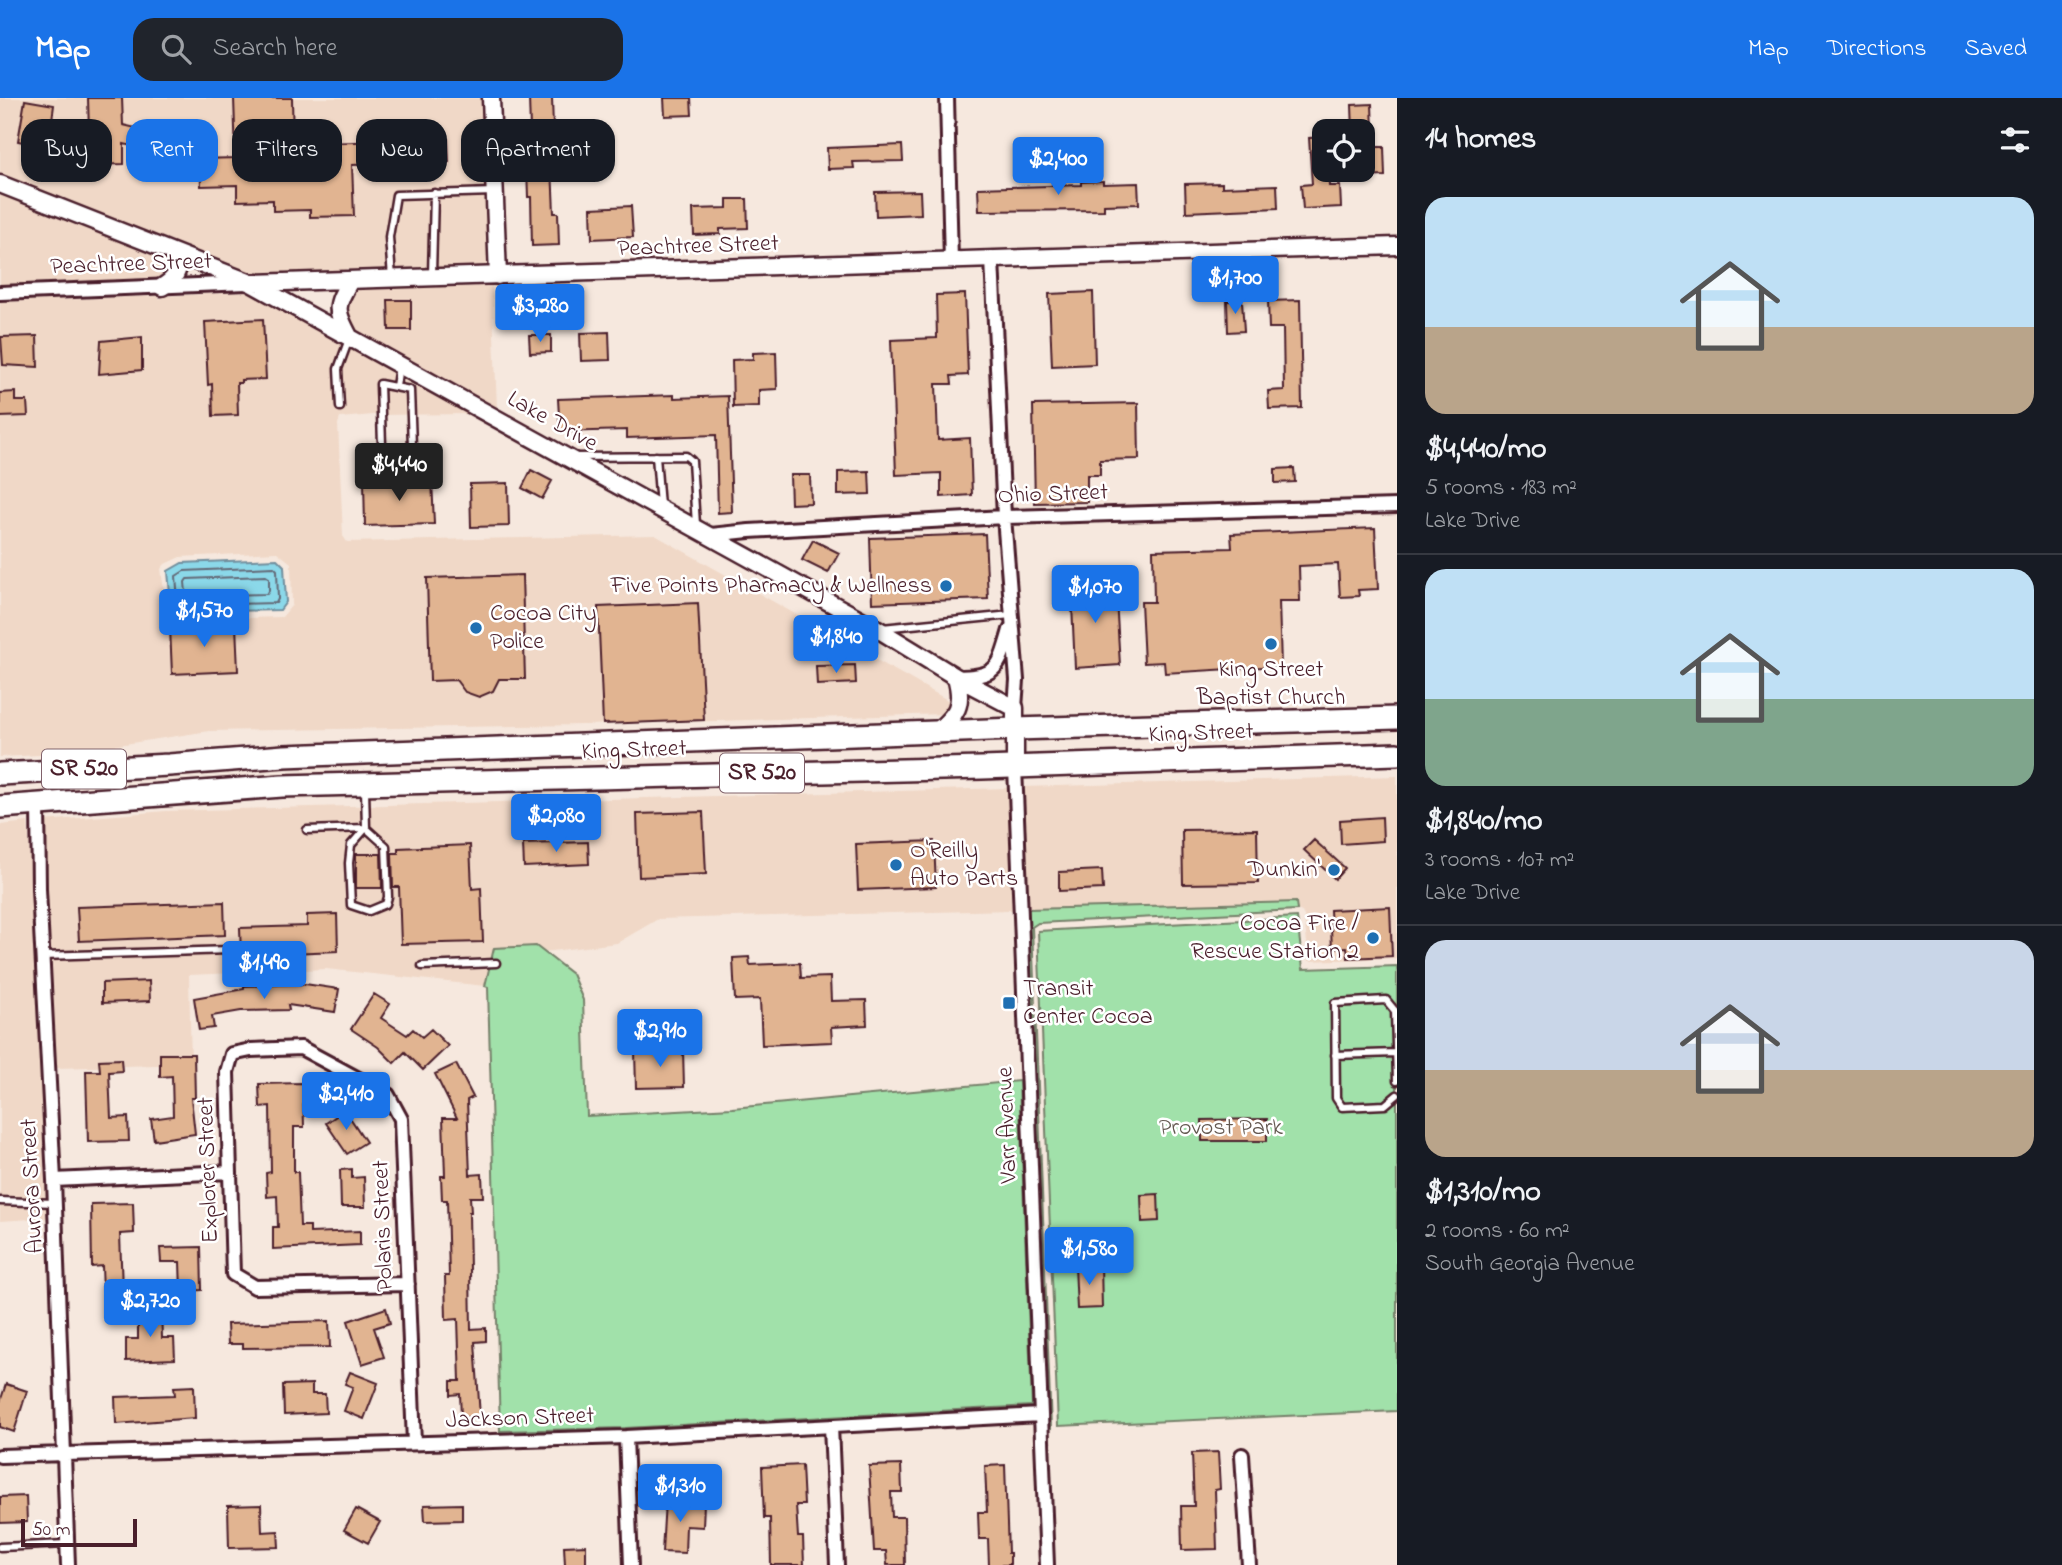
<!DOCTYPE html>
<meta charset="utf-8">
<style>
:root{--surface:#171b24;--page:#20242c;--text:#f1f3f6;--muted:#9ea1a6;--line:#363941;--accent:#1a73e8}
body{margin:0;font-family:"Indie Flower",sans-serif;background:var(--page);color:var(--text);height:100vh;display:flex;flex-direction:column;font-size:26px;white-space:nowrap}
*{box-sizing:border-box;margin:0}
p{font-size:23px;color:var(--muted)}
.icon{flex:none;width:38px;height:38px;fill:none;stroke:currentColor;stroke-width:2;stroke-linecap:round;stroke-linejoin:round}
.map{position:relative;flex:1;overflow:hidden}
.panel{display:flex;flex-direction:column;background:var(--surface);width:665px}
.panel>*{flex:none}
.guide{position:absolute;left:21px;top:21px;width:665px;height:63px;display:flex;gap:14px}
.controls{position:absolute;left:1312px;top:21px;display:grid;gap:14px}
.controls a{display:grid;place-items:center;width:63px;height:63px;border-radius:14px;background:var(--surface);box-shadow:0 2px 5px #0004;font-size:35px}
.scale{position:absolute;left:21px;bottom:18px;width:116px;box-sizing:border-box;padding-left:7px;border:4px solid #4a1f2b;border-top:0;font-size:19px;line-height:24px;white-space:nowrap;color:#4a1f2b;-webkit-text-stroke:5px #fff;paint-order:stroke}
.price{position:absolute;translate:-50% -60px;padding:0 16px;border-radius:7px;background:var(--accent);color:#fff;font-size:23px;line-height:46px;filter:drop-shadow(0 2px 4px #0008)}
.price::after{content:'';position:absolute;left:50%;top:42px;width:21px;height:16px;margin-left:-10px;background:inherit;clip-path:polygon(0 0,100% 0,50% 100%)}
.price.current{background:#222;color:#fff}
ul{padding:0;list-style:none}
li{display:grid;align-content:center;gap:14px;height:371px;padding:0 28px}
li+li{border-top:2px solid var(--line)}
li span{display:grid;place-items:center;height:217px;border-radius:21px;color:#555}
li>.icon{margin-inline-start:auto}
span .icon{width:126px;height:126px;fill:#fffc;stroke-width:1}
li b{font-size:30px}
h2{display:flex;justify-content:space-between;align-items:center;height:84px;padding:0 28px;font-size:30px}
.pill{padding:0 24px;border-radius:21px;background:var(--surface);box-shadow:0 2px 5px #0004;font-size:24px;line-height:63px}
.pill.current{background:var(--accent);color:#fff}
header{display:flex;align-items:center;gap:42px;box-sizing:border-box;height:98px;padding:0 35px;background:var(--accent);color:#fff}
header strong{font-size:33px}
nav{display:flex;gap:38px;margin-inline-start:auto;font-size:24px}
.search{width:490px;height:63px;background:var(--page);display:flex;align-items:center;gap:18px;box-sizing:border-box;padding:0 24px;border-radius:21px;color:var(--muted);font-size:26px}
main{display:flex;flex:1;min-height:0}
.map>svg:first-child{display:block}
.built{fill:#f0d8c7;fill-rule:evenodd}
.green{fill:#a1e1aa;stroke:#76806a;stroke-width:2}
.water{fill:#8bd8e9;stroke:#718e9d;stroke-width:2}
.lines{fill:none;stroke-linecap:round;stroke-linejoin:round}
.shore{stroke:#646977;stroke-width:2}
.building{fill:#e1b491;stroke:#4a1f2b;stroke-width:2}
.service-casing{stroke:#4a1f2b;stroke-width:11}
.minor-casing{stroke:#4a1f2b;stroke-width:18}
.tertiary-casing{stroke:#4a1f2b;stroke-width:21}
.primary-casing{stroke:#4a1f2b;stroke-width:26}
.service{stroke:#fff;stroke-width:6}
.minor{stroke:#fff;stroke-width:12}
.tertiary{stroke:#fff;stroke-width:16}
.primary{stroke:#fff;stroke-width:21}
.poi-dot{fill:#1f6fb2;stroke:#fff;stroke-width:2.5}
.labels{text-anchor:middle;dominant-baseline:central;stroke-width:5;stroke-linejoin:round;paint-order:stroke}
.shield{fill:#fff;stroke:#80626b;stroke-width:2}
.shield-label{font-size:23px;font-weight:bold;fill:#4a1f2b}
.street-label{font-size:24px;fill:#4a1f2b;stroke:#fff}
.poi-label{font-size:24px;fill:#4a1f2b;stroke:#fff;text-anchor:end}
.park-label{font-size:24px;fill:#645951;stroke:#fff}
</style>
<header>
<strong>Map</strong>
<div class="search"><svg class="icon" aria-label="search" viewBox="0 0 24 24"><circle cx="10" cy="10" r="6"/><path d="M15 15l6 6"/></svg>Search here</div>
<nav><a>Map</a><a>Directions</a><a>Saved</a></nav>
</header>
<main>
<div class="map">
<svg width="1397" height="1467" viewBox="0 0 1397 1467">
<rect width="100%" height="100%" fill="#f6e8de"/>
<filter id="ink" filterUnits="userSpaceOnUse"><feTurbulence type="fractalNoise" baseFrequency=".0143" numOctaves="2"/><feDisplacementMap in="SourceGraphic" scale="14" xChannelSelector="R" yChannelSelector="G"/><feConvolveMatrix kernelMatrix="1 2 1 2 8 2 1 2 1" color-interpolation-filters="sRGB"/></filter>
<g filter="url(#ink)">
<path class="built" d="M 0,0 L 483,0 L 490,170 L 352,174 L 347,170 L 345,174 L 252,176 L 175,146 L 171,142 L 169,144 L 0,77 Z
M 0,96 L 167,162 L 171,166 L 167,176 L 160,180 L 0,187 Z
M 492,188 L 497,310 L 355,232 L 346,215 L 347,204 L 354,191 Z
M 249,194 L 344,246 L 347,251 L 350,249 L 472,316 L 373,317 L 340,320 L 338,326 L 343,438 L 347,444 L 655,437 L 951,604 L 951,608 L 945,616 L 585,627 L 209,633 L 60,656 L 0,659 L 0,204 L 158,198 L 160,201 L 165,198 ZM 277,454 L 291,465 L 292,507 L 282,519 L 182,522 L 167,514 L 161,471 L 165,466 L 180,459 Z
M 1397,678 L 1397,860 L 1309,863 L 1304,818 L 1302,814 L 1297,812 L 1296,804 L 1028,811 L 1023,689 Z
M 1008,690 L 1012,812 L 658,821 L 617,845 L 544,854 L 536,848 L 494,850 L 485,888 L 326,871 L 189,877 L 191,966 L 56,970 L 43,723 L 166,713 Z
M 28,724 L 48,1120 L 0,1123 L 0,727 Z"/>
<path class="green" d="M 1296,804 L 1297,812 L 1038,825 L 1032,829 L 1051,1330 L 1048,1330 L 1028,811 Z
M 1297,819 L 1303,871 L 1397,868 L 1397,1313 L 1058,1328 L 1038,833 Z
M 536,848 L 572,876 L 583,902 L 587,1018 L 732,1010 L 1019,983 L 1032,1308 L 625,1330 L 500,1333 L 488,889 L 485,888 L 494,850 Z"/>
<path class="water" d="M 277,461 L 284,468 L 286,504 L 280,512 L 182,514 L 171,508 L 168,473 L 182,465 Z"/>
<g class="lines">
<path class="shore" d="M 274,469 L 277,472 L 278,501 L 276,505 L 184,507 L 178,503 L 176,478 L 184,473 Z
M 266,478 L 269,480 L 269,493 L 267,496 L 189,498 L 186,495 L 185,484 L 187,481 Z"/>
</g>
<path class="building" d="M 88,0 L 122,0 L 123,27 L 165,37 L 161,55 L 124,46 L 124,66 L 90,67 Z
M 234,0 L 292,0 L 293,46 L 448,41 L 449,64 L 352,67 L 354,118 L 310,119 L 310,112 L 273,113 L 273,102 L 237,103 L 237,87 L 201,88 L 200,61 L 236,60 Z
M 529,0 L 552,0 L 553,30 L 530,31 Z
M 664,0 L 691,0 L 692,17 L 665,18 Z
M 25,2 L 54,7 L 52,22 L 58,23 L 56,35 L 41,33 L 38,47 L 18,43 Z
M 1372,6 L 1373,33 L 1353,33 L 1352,7 Z
M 1325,39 L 1325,72 L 1328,72 L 1329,88 L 1340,88 L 1341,109 L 1303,111 L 1301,87 L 1312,86 L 1309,40 Z
M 902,47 L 903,63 L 853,64 L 854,70 L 828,71 L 827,50 Z
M 1363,49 L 1384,49 L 1385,78 L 1363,79 Z
M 552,69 L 554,115 L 558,115 L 559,147 L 532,148 L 531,99 L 528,99 L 527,70 Z
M 1103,83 L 1103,86 L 1138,85 L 1139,106 L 1104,107 L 1104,112 L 979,113 L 978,90 L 1081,87 L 1081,84 Z
M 1222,85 L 1222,89 L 1277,87 L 1278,110 L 1186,114 L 1185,86 Z
M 920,93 L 921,116 L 876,118 L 875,94 Z
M 727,101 L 747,101 L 748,130 L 720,131 L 720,136 L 694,137 L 693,111 L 727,110 Z
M 631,108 L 633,139 L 592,141 L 591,110 Z
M 1093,194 L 1095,266 L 1052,268 L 1049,196 Z
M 965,196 L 968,277 L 951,278 L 952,286 L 936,286 L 938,342 L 970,340 L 972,397 L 941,399 L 941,375 L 896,377 L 891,242 L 937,240 L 936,197 Z
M 388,202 L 411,202 L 411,232 L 389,232 Z
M 1300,202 L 1302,310 L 1269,311 L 1268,293 L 1284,292 L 1283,230 L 1269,230 L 1268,203 Z
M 1227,203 L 1242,203 L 1244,233 L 1228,234 Z
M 263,221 L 266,281 L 241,282 L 241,285 L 237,285 L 238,317 L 213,318 L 212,286 L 208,287 L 205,224 Z
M 609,234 L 610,262 L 581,263 L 580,235 Z
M 529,237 L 551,237 L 551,254 L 530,255 Z
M 37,238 L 38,269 L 3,267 L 1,239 Z
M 142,239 L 142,272 L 99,276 L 101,243 Z
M 776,254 L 777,291 L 759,292 L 759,308 L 733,309 L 732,262 L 753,261 L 753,255 Z
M 15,294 L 15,303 L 27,303 L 28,318 L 0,319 L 0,295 Z
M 674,297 L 674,300 L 728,298 L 732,414 L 718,415 L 716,337 L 627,340 L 627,332 L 560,334 L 558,301 Z
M 1138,305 L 1139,361 L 1100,362 L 1100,377 L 1087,377 L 1087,404 L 1035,405 L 1033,307 Z
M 1294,370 L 1295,384 L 1275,385 L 1275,371 Z
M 531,372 L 552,383 L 542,401 L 522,390 Z
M 869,373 L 870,396 L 838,397 L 838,374 Z
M 790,377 L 810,377 L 811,405 L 791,406 Z
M 432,381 L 434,426 L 365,428 L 364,383 Z
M 508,385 L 509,428 L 471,429 L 470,386 Z
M 1375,430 L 1378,491 L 1358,492 L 1359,498 L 1340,499 L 1338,466 L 1299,468 L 1300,503 L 1279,503 L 1281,568 L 1165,575 L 1164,564 L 1144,565 L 1141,504 L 1154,504 L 1153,452 L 1232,450 L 1231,436 Z
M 985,436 L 988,501 L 872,505 L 870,440 Z
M 813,442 L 839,455 L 828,475 L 802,462 Z
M 522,477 L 525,581 L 499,581 L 493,593 L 479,599 L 465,594 L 456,582 L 430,583 L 427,480 Z
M 1115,484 L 1120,567 L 1075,570 L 1071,486 Z
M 698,505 L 704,622 L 603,626 L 598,509 Z
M 236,527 L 238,573 L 172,576 L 170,529 Z
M 855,567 L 856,585 L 817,587 L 816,568 Z
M 703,714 L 706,776 L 639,779 L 637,716 Z
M 1382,719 L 1383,743 L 1341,746 L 1340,722 Z
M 1257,731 L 1258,785 L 1183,786 L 1182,732 Z
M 1314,742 L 1345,770 L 1335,781 L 1304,752 Z
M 934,743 L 936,789 L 858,792 L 856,746 Z
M 588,744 L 589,766 L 524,769 L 523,746 Z
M 470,747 L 472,791 L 481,790 L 483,844 L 401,846 L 399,789 L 393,789 L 392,755 L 398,755 L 398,750 Z
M 356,756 L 381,756 L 382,790 L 356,790 Z
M 1102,772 L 1103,791 L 1059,793 L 1059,774 Z
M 224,804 L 225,837 L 79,843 L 77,809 Z
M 1390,809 L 1392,858 L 1348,860 L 1347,849 L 1332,850 L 1330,812 Z
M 337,816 L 338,853 L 241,857 L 240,830 L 307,828 L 307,817 Z
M 749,859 L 750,867 L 800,865 L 801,880 L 830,879 L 831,903 L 866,902 L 867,927 L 831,929 L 832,944 L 762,947 L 760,901 L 735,902 L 733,860 Z
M 149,883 L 150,903 L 102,905 L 102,885 Z
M 305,886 L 339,891 L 335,914 L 288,907 L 289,912 L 241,913 L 212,918 L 214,930 L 199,932 L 194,900 L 244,891 L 244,888 Z
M 374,896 L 390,906 L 381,920 L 407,937 L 413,931 L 422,939 L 431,931 L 448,948 L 423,972 L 405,954 L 394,965 L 378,949 L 351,931 Z
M 683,951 L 684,989 L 636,990 L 635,953 Z
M 160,956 L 194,956 L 195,1000 L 191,1000 L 195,1036 L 154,1042 L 151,1021 L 173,1018 L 172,978 L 160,979 Z
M 121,961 L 122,973 L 109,974 L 111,1020 L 128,1019 L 129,1043 L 88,1044 L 86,973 L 100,973 L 99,962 Z
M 456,966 L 473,999 L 467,1002 L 470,1077 L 482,1076 L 483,1099 L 470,1099 L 471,1114 L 469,1114 L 471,1231 L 486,1230 L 486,1243 L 475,1244 L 480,1319 L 461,1319 L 460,1296 L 451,1297 L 451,1283 L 460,1283 L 458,1221 L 446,1222 L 445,1178 L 449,1178 L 447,1102 L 442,1102 L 441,1078 L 445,1078 L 443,1020 L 457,1020 L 435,976 Z
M 303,985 L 304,1029 L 294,1029 L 294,1074 L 298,1074 L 300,1128 L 310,1128 L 310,1135 L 360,1133 L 360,1147 L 273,1151 L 273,1129 L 278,1129 L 277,1098 L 267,1099 L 266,1075 L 271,1074 L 270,1008 L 260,1009 L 259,986 Z
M 345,1012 L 366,1044 L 347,1056 L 326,1025 Z
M 1267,1021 L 1267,1043 L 1202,1043 L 1202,1022 Z
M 352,1071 L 352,1080 L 364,1079 L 365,1109 L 341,1109 L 340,1072 Z
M 1158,1096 L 1159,1123 L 1142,1124 L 1141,1097 Z
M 133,1105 L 134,1135 L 120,1136 L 122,1192 L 103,1193 L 102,1168 L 92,1169 L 91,1106 Z
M 201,1149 L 202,1192 L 181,1193 L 180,1164 L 161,1164 L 160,1150 Z
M 1101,1167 L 1102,1210 L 1077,1211 L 1075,1168 Z
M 161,1210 L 162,1240 L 174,1240 L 175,1261 L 126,1263 L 126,1241 L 138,1241 L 138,1211 Z
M 386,1210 L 390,1225 L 374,1230 L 384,1259 L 362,1266 L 348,1223 Z
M 329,1223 L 330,1249 L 243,1250 L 243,1246 L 228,1246 L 227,1226 Z
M 350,1274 L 378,1285 L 364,1321 L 344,1313 L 353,1289 L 345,1286 Z
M 6,1286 L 27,1293 L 14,1334 L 0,1329 L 0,1304 Z
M 312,1286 L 312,1296 L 325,1296 L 326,1315 L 284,1317 L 283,1287 Z
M 194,1288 L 195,1320 L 116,1326 L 115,1299 L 175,1297 L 174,1289 Z
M 1218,1354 L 1220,1391 L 1215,1392 L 1217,1451 L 1182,1452 L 1181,1408 L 1194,1408 L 1192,1355 Z
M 802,1367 L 804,1407 L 796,1407 L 798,1439 L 803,1439 L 804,1467 L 771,1467 L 770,1420 L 764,1420 L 762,1369 Z
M 901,1367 L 902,1394 L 891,1394 L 892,1419 L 904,1419 L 905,1467 L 887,1467 L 886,1453 L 874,1453 L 869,1368 Z
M 1005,1367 L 1008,1455 L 1010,1455 L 1010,1467 L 989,1467 L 988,1441 L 979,1441 L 978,1414 L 987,1414 L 985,1368 Z
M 26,1398 L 27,1424 L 0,1425 L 0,1399 Z
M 665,1403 L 704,1405 L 703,1429 L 686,1428 L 685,1455 L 662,1454 Z
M 462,1406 L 462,1422 L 425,1423 L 424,1407 Z
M 261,1407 L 262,1434 L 278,1433 L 279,1449 L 229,1450 L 228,1408 Z
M 356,1411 L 380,1424 L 368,1445 L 344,1432 Z
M 586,1447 L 586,1467 L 565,1467 L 564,1448 Z"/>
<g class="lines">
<defs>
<path id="service" d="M 432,177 L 434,95
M 392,180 L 389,139 L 396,97 L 494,94
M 380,286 L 410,292 L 413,376 L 383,377 Z
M 396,289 L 399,267
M 340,309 L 338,271 L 349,241
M 656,358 L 660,408
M 573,359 L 686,358 L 692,363 L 696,427
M 882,530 L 1011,517
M 307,732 L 366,730 L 386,748 L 388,799 L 386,806 L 369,813 L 351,807 L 349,765 L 351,747 L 366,730 L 365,691
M 43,858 L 230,852
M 422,868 L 496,865
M 1335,957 L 1396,955
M 1397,983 L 1395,913 L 1386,902 L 1335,905 L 1336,1000 L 1342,1009 L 1385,1007 L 1397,997
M 0,1103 L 55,1105
M 0,1449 L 67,1446"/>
<path id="minor" d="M 947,0 L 951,164
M 992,161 L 1004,419 L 1017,582 L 1015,610
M 0,195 L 247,185
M 711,437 L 749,433 L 1004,419 L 1397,408
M 956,579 C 998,579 999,570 1010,532
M 1015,669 L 1047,1467
M 38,707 L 39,791 L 54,1082 L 68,1467
M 54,1082 L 230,1074
M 408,1186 L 255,1189 L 233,1176 L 227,974 L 232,956 L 251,952 L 301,950 L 388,997 L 401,1021 L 414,1345
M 831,1328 L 837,1467
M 626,1339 L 631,1467
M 1242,1357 L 1249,1467
M 0,1358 L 626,1339 L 1040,1317"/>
<path id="tertiary" d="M 491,0 L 498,178
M 0,86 L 251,185 L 876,530 L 956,579 L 1015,610 L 1015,669
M 253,185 L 1397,148
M 162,189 C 174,182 177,176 180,163 L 171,154
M 349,238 C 335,212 335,208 350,183
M 935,635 C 957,616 964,608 956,579"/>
<path id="primary" d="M 0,676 L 169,667 L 284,658 L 1015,631 L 1397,620
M 0,709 L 282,688 L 982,670 L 1397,656"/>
</defs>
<use href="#service" class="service-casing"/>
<use href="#minor" class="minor-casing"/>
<use href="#tertiary" class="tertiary-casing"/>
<use href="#primary" class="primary-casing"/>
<use href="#service" class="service"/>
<use href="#minor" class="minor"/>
<use href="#tertiary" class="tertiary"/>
<use href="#primary" class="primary"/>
</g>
</g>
<g class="poi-dot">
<circle cx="946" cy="488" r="7"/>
<circle cx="476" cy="530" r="7"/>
<circle cx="1271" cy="546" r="7"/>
<circle cx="896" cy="767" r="7"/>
<circle cx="1334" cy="772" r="7"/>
<circle cx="1373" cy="840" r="7"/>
<rect x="1002" y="898" width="14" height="14" rx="3.5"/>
</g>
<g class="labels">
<g class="shield">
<rect x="42" y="651.5" width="84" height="39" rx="5"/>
<rect x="720" y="655.5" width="84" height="39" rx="5"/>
</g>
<g class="shield-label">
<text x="84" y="671">SR 520</text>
<text x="762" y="675">SR 520</text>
</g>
<g class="street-label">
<text transform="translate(698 149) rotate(-2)">Peachtree Street</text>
<text transform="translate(131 167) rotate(-2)">Peachtree Street</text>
<text transform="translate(552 324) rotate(29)">Lake Drive</text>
<text transform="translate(1053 397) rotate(-2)">Ohio Street</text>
<text transform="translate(1201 636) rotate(-2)">King Street</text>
<text transform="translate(634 653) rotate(-2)">King Street</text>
<text transform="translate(1008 1027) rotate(-92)">Varr Avenue</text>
<text transform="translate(209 1072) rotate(-92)">Explorer Street</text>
<text transform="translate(33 1088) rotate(-93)">Aurora Street</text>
<text transform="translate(384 1128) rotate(-92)">Polaris Street</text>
<text transform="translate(520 1321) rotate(-2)">Jackson Street</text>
</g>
<g class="poi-label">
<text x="932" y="488">Five Points Pharmacy &amp; Wellness</text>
<text x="490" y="516" text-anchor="start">Cocoa City<tspan x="490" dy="28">Police</tspan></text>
<text x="1271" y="572" text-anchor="middle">King Street<tspan x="1271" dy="28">Baptist Church</tspan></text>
<text x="910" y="753" text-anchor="start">O'Reilly<tspan x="910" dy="28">Auto Parts</tspan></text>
<text x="1320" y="772">Dunkin'</text>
<text x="1359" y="826">Cocoa Fire /<tspan x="1359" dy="28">Rescue Station 2</tspan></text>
<text x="1023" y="891" text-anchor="start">Transit<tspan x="1023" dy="28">Center Cocoa</tspan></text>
</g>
<g class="park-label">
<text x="1221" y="1030">Provost Park</text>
</g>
</g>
</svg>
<div class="controls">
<a><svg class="icon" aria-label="locate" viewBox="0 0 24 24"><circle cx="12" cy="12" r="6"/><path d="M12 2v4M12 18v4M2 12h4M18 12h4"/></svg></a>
</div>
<div class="scale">50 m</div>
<b class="price" style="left:1058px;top:99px">$2,400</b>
<b class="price" style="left:1235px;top:218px">$1,700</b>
<b class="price" style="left:540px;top:246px">$3,280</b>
<b class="price current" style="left:399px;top:405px">$4,440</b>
<b class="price" style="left:1095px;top:527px">$1,070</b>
<b class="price" style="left:204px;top:551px">$1,570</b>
<b class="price" style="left:836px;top:577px">$1,840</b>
<b class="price" style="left:556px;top:756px">$2,080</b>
<b class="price" style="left:264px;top:903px">$1,490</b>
<b class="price" style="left:660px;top:971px">$2,910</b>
<b class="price" style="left:346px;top:1034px">$2,410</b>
<b class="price" style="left:1089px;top:1189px">$1,580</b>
<b class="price" style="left:150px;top:1241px">$2,720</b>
<b class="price" style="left:680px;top:1426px">$1,310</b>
<div class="guide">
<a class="pill">Buy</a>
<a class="pill current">Rent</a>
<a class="pill">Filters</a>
<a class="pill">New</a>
<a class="pill">Apartment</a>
</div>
</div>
<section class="panel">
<h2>14 homes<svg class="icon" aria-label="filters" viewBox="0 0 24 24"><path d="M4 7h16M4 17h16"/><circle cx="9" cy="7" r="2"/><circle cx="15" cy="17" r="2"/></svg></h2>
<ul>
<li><span style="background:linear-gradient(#bfe0f5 60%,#b9a48a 0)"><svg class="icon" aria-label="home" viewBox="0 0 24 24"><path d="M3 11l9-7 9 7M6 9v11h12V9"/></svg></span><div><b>$4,440/mo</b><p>5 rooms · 183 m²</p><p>Lake Drive</p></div></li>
<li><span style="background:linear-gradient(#bfe0f5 60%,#7fa58c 0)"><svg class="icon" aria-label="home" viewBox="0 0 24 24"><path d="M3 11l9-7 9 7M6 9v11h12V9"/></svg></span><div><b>$1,840/mo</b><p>3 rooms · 107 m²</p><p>Lake Drive</p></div></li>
<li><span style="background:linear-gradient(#c9d6e8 60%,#b9a48a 0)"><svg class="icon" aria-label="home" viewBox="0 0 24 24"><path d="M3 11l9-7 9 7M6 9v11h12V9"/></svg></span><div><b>$1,310/mo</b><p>2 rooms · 60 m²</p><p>South Georgia Avenue</p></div></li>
</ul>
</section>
</main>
